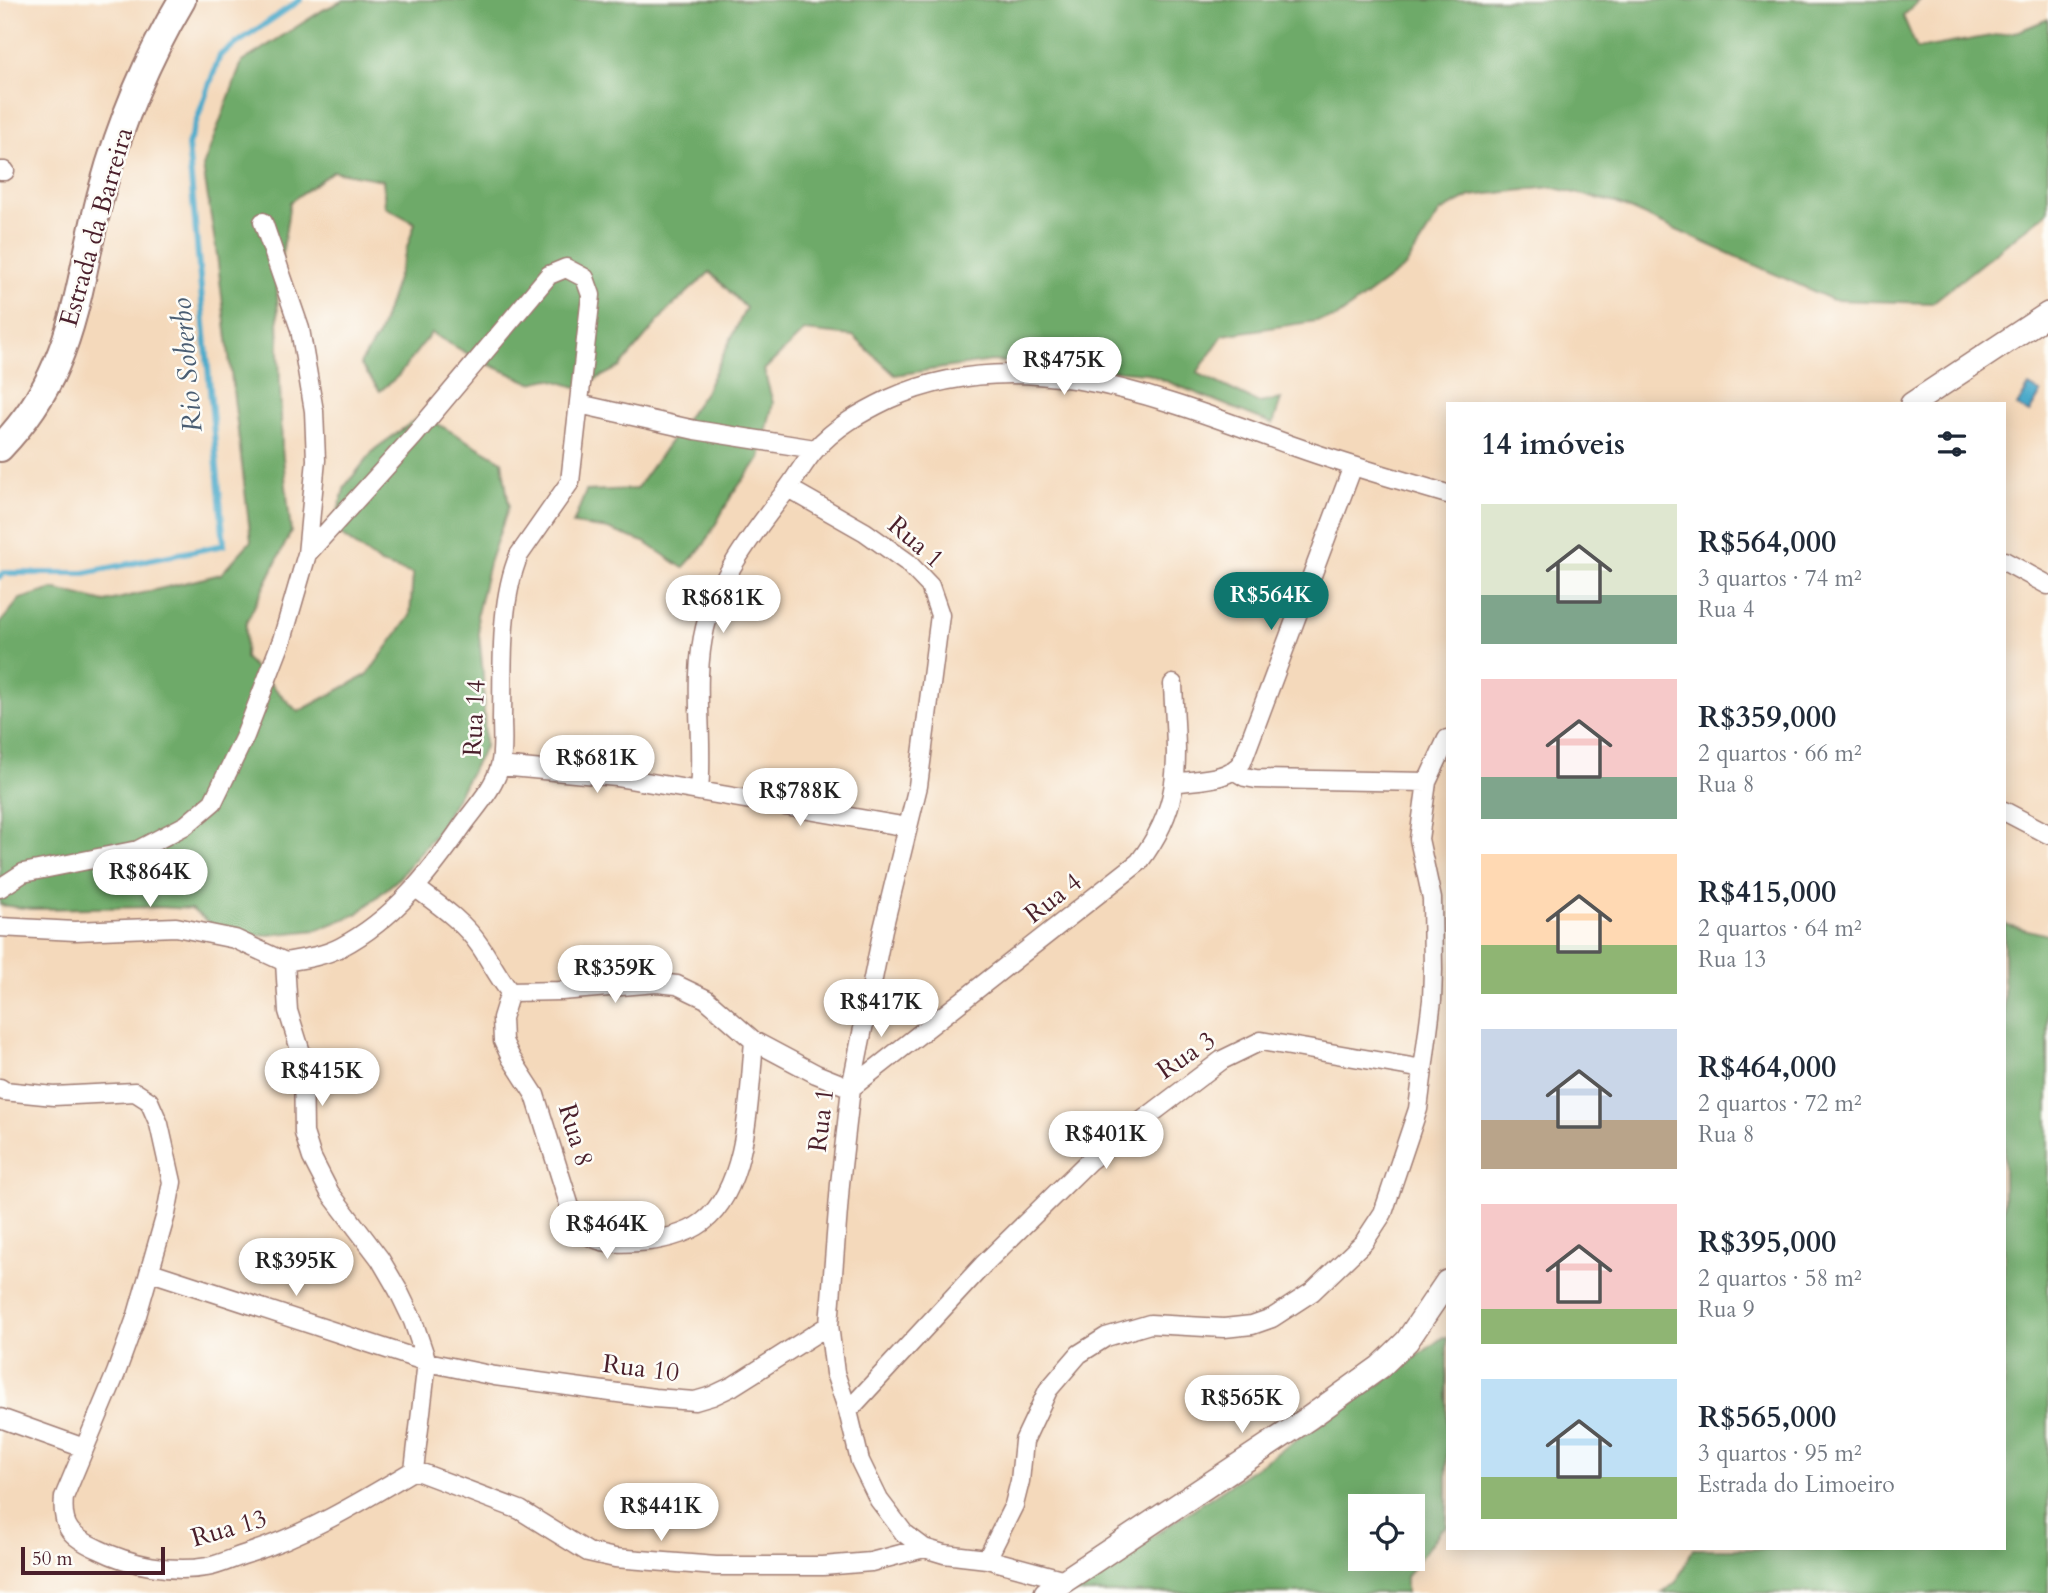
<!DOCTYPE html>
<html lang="pt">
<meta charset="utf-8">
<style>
:root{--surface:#fff;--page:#f2f2f3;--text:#1f2937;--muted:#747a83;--accent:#0f766e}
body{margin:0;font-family:Cardo,serif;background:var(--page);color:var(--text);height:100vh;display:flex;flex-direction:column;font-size:26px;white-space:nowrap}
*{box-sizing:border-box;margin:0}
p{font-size:23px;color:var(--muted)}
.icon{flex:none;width:38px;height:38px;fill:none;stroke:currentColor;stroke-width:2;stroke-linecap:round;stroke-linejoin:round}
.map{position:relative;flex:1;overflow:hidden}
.sheet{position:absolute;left:1446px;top:402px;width:560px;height:1148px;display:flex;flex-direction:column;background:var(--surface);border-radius:0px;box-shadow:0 4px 18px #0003}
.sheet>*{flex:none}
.controls{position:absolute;left:1348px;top:1494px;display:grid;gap:14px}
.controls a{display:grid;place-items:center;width:77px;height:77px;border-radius:0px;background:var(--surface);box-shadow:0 4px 18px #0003;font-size:35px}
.scale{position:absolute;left:21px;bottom:18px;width:144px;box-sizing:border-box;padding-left:7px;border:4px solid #4a1f2b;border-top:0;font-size:19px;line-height:24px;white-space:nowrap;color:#4a1f2b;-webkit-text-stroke:5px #fdfcf7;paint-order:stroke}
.price{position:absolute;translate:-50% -60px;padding:0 16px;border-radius:24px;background:#fff;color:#222;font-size:23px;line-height:46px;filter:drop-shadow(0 2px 4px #0008)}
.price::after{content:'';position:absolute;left:50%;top:42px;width:21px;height:16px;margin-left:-10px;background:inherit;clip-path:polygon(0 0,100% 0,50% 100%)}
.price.on{background:var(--accent);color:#fff}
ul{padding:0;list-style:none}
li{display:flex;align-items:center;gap:21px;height:175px;padding:0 35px}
li span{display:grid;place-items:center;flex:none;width:196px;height:140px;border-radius:0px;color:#555}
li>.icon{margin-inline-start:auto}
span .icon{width:84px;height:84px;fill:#fffc;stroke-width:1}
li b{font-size:30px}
h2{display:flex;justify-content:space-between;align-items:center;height:84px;padding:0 35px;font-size:30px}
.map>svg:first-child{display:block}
.forest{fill:#6eaa69;stroke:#5c644a;stroke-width:2;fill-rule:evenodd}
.water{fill:#4aa9c9;stroke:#4a647a;stroke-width:2}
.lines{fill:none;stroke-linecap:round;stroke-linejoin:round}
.stream{stroke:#4aa9c9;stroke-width:6}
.minor-casing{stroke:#9f7c73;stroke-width:21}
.tertiary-casing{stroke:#9f7c73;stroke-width:26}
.secondary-casing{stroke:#9f7c73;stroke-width:30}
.minor{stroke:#fff;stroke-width:18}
.tertiary{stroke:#fff;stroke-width:23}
.secondary{stroke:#fff;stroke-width:26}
.labels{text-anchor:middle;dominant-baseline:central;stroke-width:5;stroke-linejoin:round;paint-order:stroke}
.street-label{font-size:26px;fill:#4a1f2b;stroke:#fdfcf7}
.water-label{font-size:28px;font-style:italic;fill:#4a5d72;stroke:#fdfcf7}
</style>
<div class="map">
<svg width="2048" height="1593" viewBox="0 0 2048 1593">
<rect width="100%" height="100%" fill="#fdfcf7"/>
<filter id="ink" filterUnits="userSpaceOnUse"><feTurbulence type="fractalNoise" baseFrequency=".0143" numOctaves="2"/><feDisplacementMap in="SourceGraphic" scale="14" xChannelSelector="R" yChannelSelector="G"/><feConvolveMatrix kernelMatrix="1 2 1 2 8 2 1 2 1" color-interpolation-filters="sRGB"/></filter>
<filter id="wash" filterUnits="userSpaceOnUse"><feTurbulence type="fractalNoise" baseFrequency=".00686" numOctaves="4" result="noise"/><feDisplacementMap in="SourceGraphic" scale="28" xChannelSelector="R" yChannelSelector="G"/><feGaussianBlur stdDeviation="1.57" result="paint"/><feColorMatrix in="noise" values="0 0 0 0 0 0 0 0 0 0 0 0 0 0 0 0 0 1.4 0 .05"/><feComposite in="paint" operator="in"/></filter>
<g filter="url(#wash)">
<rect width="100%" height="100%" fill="#f4d9bb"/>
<path class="forest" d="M 344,0 L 1920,0 L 1903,16 L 1917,49 L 2019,31 L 2048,19 L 2048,211 L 1932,303 L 1833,300 L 1616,203 L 1551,187 L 1471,196 L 1440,212 L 1405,267 L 1336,318 L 1223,335 L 1197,373 L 1259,403 L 1281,399 L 1273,424 L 1146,373 L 992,361 L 895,375 L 853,336 L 804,331 L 764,370 L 773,403 L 760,458 L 733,493 L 704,545 L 683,568 L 646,543 L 608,529 L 573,524 L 586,491 L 636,489 L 705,392 L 746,308 L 710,272 L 667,311 L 620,367 L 579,388 L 550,379 L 531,383 L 479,360 L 431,333 L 398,376 L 380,391 L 360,364 L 379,334 L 415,223 L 385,207 L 383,180 L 333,171 L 290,202 L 277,288 L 282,448 L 291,532 L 246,623 L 245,658 L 298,712 L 367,675 L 410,616 L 413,574 L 381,564 L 333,529 L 345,486 L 375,449 L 422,415 L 502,461 L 509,506 L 489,563 L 477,614 L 483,674 L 485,747 L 436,834 L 397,880 L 357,914 L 317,930 L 248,937 L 213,925 L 191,909 L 158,907 L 32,909 L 0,905 L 0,623 L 20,599 L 53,589 L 105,602 L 221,574 L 251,541 L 217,255 L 203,167 L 242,62 L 323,10 Z
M 2004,924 L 2048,935 L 2048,1593 L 1661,1593 L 1676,1582 L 1693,1549 L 2004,1549 Z
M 1443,1337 L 1447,1337 L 1447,1526 L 1441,1530 L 1406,1577 L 1406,1593 L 1068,1593 L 1380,1384 ZM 1360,1507 L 1412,1507 L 1412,1559 L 1360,1559 Z"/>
<path class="water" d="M 2029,386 L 2041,393 L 2029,413 L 2017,406 Z"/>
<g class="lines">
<path class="stream" d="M 0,577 L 4,573 L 84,573 L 224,545 L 188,145 L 220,55 L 300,0"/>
</g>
</g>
<g filter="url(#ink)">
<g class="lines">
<defs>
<path id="minor" d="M 0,171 L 5,171
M 579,404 L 695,430 L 815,449
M 788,488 L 865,532 L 907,562 L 930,586 L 940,615 L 918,786 L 883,929 L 851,1088 L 840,1184 L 829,1325 L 835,1373 L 848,1411 L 860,1461 L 879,1500 L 904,1533 L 924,1548 L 944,1554 L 987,1559 L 1065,1580
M 2004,561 L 2048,585
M 500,766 L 617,777 L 908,827
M 1235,771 L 1245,777 L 1256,779 L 1427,782
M 1175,783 C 1198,779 1228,781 1242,762 L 1353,466
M 699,791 C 704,738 692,681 705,628 C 717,579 757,528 788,488 C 797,476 805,461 815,450 C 835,427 862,412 889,399 C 1023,338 1168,401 1296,447 C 1346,465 1397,479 1447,494
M 2004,811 L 2048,834
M 0,888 L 23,873 L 138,850 L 186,825 L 213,802 L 245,736 L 282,640 L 307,554 L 316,460 L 314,411 L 300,329 L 263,222
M 416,888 C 439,905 464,922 480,946 C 491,962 498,977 510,992 L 561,991 L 657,983 L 677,985 L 706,999 L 754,1041 L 816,1074 L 851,1088 L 1139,862 C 1186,801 1176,757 1173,684
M 0,927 L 75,931 L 176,927 L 235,939 L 285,962
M 510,992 L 502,1018 L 503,1041 L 511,1058 L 535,1095 L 575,1223 C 590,1244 614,1244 638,1242 C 658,1241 686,1235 703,1222 C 749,1187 749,1094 754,1041
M 0,1088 L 4,1091 L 54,1096 L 135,1092 L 149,1101 L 159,1124 L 172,1182 L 166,1214 L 137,1315 L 116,1373 L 64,1497 C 61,1528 71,1537 98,1549 C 130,1565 172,1573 207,1567 C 219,1565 231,1559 243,1555 C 304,1536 359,1503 414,1470 L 427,1362 L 413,1321 L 398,1290 L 380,1259 L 330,1193 L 312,1158 L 304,1133 L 303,1059 L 288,1011 L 285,962 C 303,959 324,956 341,947 C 394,919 430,873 463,825 C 476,807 494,788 500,766 C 504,752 502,733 502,718 C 503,668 499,602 519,555 L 570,482 L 591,295 L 585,278 L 566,268 L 549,275 L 413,437 L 307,554
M 151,1272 L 427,1362 L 495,1376 L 654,1398 L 695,1401 L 712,1396 L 733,1386 L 829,1325
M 848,1411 L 983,1265 L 1089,1161 L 1222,1060 L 1261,1041 L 1423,1069
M 0,1418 L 84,1448
M 414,1470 L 520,1510 L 588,1552 L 615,1558 L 716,1566 L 823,1566 L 871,1562 L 924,1548
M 987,1559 L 1014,1505 L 1020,1481 L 1024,1441 L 1048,1390 L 1079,1354 L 1106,1337 L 1150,1324 L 1224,1328 L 1252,1325 L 1272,1318 L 1312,1292 L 1364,1242 L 1383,1213 L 1418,1109 L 1432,1000 L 1433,970 L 1432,899 L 1419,839 L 1427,782 L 1447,739"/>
<path id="tertiary" d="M 1912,404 L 2048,314
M 1046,1593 L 1309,1418 L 1380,1367 L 1407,1341 L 1447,1282"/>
<path id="secondary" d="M 0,448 C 23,424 43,396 56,365 C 80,310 86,248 102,190 C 120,124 147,59 182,0"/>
</defs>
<use href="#minor" class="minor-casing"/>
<use href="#tertiary" class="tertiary-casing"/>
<use href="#secondary" class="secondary-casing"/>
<use href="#minor" class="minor"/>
<use href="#tertiary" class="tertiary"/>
<use href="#secondary" class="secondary"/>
</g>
</g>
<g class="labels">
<g class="street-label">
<text transform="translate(96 227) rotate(-74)">Estrada da Barreira</text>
<text transform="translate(916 542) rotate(41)">Rua 1</text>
<text transform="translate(474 718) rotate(-87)">Rua 14</text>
<text transform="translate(1053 898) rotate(-38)">Rua 4</text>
<text transform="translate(1186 1055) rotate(-34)">Rua 3</text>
<text transform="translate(821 1120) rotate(-83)">Rua 1</text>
<text transform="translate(576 1135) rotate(73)">Rua 8</text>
<text transform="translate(641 1368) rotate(7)">Rua 10</text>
<text transform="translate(229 1528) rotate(-16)">Rua 13</text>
</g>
<g class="water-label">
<text transform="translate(187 365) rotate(-95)">Rio Soberbo</text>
</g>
</g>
</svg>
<div class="controls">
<a><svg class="icon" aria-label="locate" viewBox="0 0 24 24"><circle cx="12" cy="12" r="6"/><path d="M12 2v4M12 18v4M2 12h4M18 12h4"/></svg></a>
</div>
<div class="scale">50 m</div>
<b class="price" style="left:1064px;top:397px">R$475K</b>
<b class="price on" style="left:1271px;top:632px">R$564K</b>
<b class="price" style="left:723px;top:635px">R$681K</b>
<b class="price" style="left:597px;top:795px">R$681K</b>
<b class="price" style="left:800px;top:828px">R$788K</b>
<b class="price" style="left:150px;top:909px">R$864K</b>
<b class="price" style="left:615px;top:1005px">R$359K</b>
<b class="price" style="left:881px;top:1039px">R$417K</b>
<b class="price" style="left:322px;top:1108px">R$415K</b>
<b class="price" style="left:1106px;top:1171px">R$401K</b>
<b class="price" style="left:607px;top:1261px">R$464K</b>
<b class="price" style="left:296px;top:1298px">R$395K</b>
<b class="price" style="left:1242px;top:1435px">R$565K</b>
<b class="price" style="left:661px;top:1543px">R$441K</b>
<section class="sheet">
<h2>14 imóveis<svg class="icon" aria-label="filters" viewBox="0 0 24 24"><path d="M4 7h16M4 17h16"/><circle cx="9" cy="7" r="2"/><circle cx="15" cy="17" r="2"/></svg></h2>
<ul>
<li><span style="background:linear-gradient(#dfe7d0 65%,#7fa58c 0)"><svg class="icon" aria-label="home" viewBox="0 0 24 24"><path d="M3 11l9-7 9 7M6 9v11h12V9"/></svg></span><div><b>R$564,000</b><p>3 quartos · 74 m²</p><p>Rua 4</p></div></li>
<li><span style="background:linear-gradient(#f6c9c9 70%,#7fa58c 0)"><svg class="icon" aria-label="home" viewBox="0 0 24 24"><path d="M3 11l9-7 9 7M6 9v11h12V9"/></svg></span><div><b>R$359,000</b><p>2 quartos · 66 m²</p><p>Rua 8</p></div></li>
<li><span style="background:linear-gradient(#ffd9b3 65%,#8fb573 0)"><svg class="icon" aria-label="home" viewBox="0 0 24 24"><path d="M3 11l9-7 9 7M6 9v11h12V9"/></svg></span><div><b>R$415,000</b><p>2 quartos · 64 m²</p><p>Rua 13</p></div></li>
<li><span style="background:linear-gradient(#c9d6e8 65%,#b9a48a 0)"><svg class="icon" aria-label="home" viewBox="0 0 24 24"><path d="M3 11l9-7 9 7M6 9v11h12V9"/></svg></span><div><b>R$464,000</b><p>2 quartos · 72 m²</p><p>Rua 8</p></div></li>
<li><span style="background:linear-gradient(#f6c9c9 75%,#8fb573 0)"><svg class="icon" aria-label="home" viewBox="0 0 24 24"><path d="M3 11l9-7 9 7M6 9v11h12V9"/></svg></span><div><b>R$395,000</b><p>2 quartos · 58 m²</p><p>Rua 9</p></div></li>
<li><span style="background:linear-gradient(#bfe0f5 70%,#8fb573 0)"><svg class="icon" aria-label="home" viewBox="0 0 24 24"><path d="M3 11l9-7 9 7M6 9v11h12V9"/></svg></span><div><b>R$565,000</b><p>3 quartos · 95 m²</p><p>Estrada do Limoeiro</p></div></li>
</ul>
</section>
</div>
